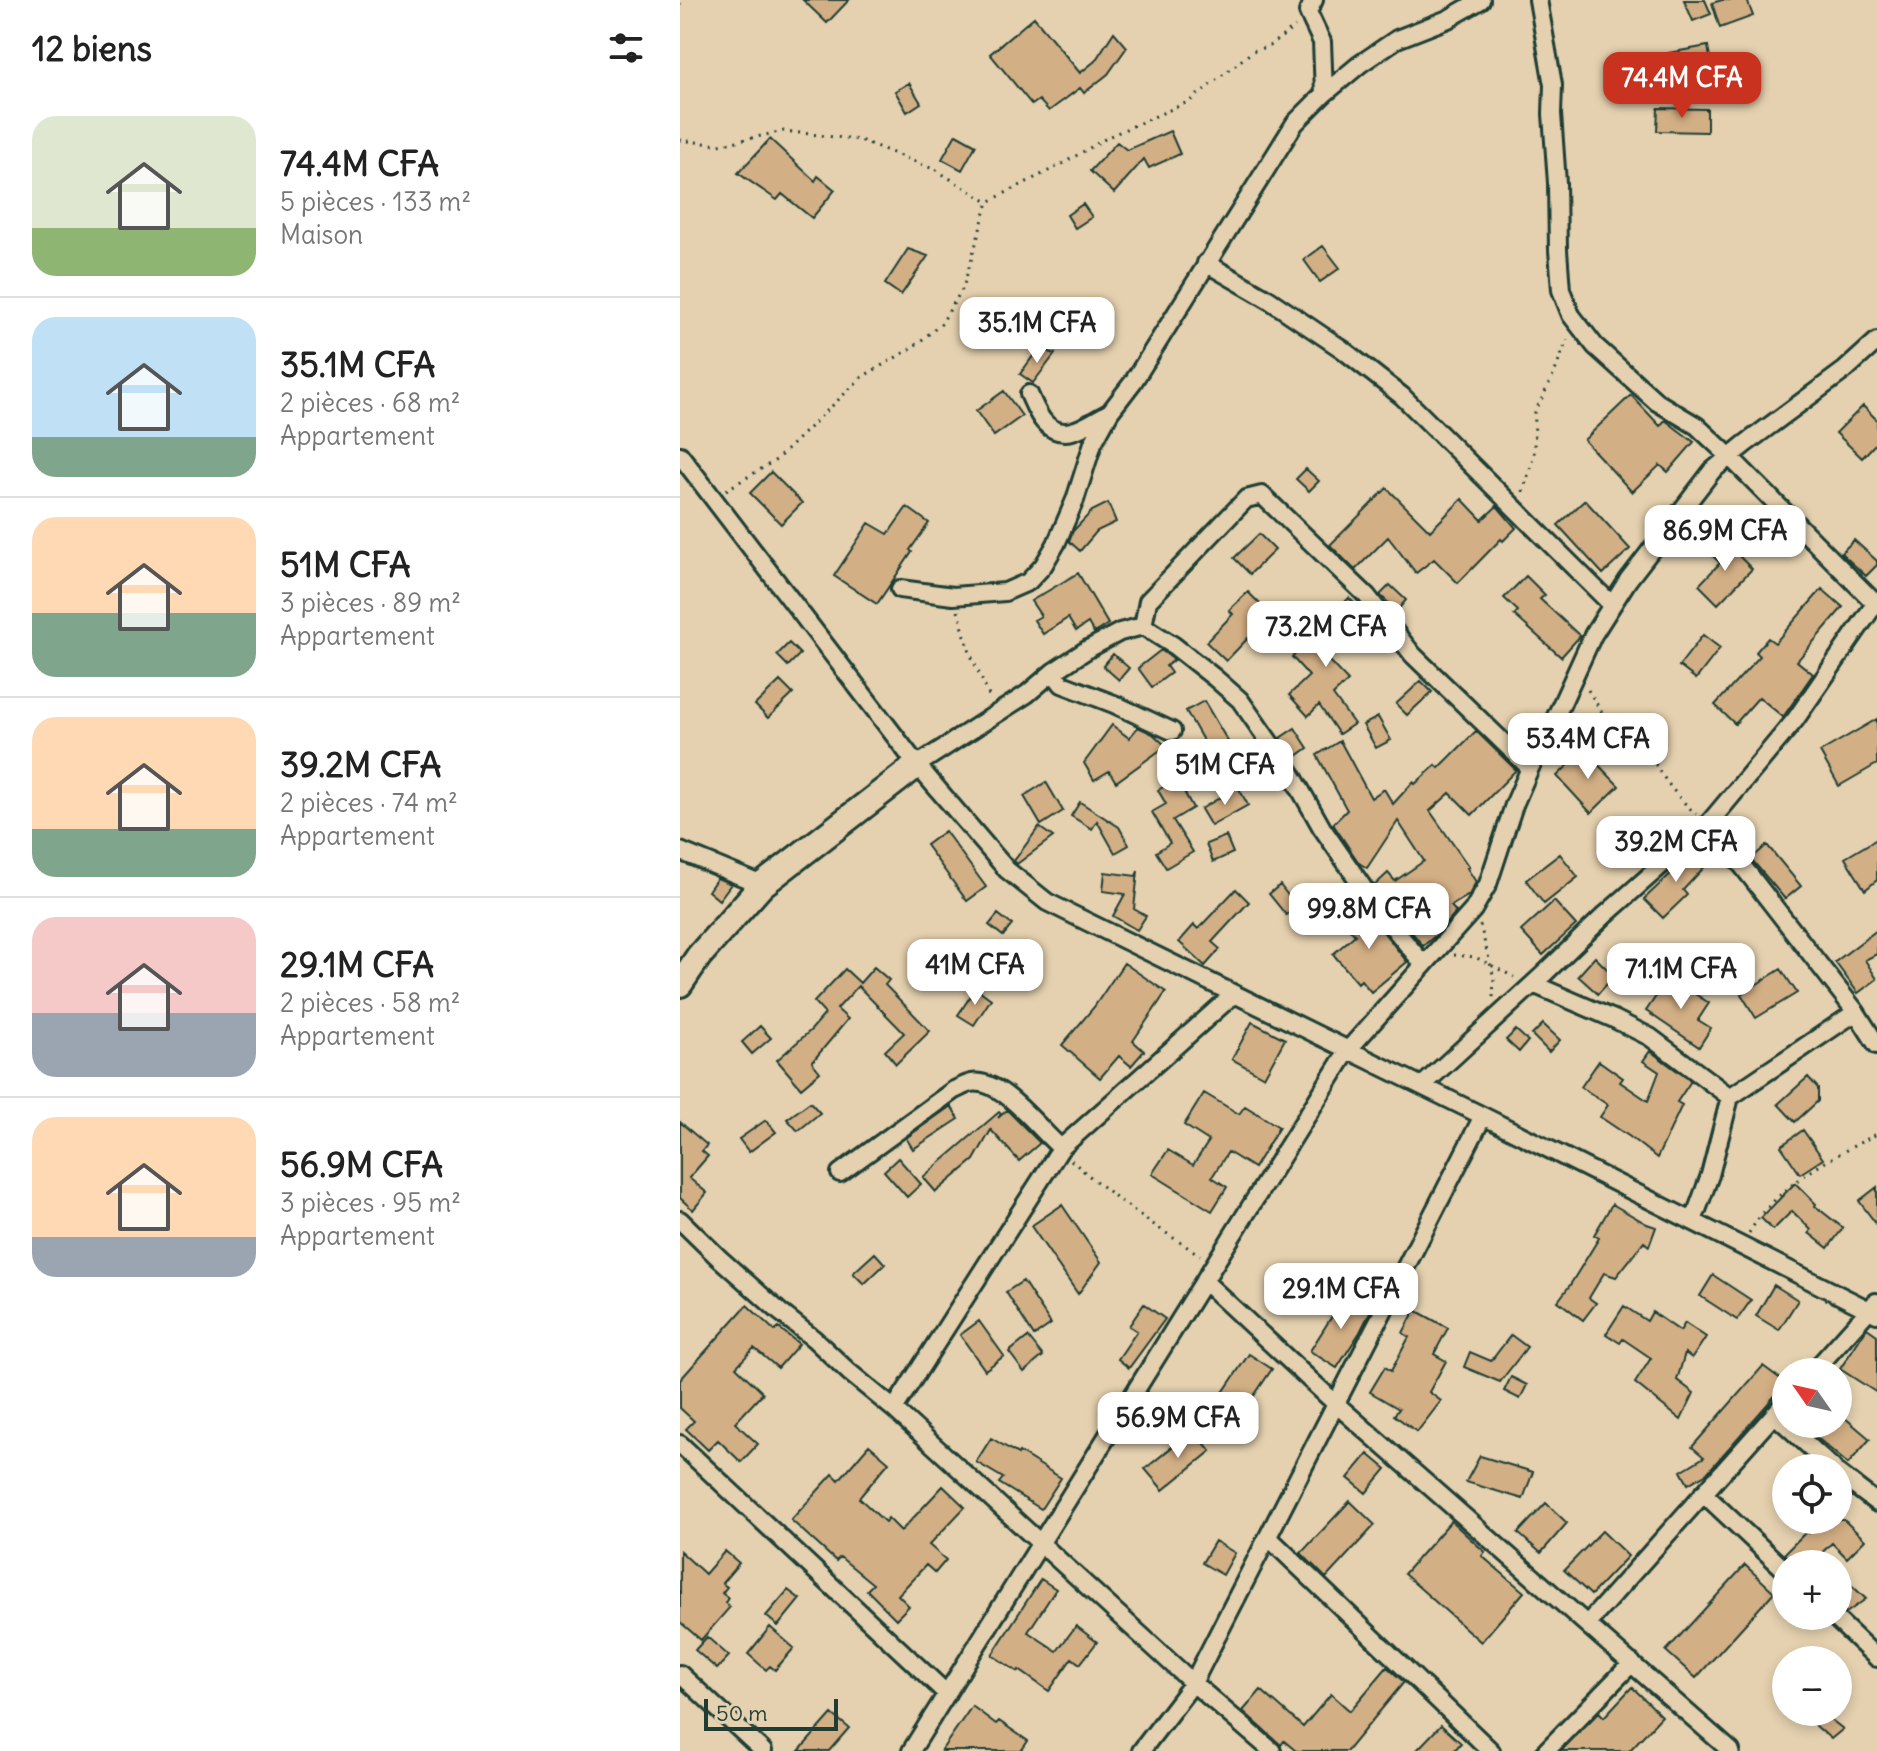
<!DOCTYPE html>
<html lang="fr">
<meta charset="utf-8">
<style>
:root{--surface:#fff;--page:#f6f6f6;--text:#222;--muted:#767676;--line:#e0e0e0;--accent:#c8321e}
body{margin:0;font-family:Delius,sans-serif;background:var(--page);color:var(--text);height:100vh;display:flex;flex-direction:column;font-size:30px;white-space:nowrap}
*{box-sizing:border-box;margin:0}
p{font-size:26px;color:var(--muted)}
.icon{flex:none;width:44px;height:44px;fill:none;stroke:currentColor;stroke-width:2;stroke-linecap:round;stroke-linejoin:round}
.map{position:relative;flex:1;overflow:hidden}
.sheet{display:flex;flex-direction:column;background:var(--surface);width:680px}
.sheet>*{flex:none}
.needle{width:52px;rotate:304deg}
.buttons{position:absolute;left:1092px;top:1358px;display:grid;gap:16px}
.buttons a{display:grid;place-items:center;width:80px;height:80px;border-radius:50%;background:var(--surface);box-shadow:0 4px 12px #0003;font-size:40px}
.scale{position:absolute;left:24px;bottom:20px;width:134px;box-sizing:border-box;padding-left:8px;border:4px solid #1f3d34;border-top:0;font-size:22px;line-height:28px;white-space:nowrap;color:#1f3d34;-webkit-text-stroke:6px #e5d1af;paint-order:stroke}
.price{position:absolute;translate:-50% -68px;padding:0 18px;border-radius:16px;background:#fff;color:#222;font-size:26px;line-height:52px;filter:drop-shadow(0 2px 4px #0008)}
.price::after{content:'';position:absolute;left:50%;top:48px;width:24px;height:18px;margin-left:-12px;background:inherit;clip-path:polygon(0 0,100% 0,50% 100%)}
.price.on{background:var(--accent);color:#fff}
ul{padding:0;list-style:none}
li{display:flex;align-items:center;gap:24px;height:200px;padding:0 32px}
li+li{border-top:2px solid var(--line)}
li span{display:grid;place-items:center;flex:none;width:224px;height:160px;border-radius:24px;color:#555}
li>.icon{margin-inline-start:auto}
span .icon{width:96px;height:96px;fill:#fffc;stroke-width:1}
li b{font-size:34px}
h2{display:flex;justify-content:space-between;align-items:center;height:96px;padding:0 32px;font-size:34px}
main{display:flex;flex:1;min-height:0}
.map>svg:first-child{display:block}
.building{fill:#d3af85;stroke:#1f3d34;stroke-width:2}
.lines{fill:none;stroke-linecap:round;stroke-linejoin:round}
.street-casing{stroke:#1f3d34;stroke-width:22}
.secondary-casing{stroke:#1f3d34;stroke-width:30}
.path{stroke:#1f3d34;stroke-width:3;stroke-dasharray:2 6;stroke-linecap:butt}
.street{stroke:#e5d1af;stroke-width:16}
.secondary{stroke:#e5d1af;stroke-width:24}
</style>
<main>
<section class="sheet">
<h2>12 biens<svg class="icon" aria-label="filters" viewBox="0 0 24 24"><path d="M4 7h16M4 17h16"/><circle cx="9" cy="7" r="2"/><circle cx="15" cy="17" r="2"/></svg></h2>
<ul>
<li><span style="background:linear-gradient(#dfe7d0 70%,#8fb573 0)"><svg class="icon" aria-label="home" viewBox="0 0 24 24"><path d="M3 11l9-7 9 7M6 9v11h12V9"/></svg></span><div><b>74.4M CFA</b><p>5 pièces · 133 m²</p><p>Maison</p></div></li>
<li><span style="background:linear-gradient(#bfe0f5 75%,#7fa58c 0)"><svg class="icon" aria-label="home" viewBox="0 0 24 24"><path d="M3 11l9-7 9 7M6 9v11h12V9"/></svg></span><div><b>35.1M CFA</b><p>2 pièces · 68 m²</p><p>Appartement</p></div></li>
<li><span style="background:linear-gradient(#ffd9b3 60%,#7fa58c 0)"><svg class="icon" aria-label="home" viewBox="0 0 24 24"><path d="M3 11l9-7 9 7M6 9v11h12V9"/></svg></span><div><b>51M CFA</b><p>3 pièces · 89 m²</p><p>Appartement</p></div></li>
<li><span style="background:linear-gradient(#ffd9b3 70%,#7fa58c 0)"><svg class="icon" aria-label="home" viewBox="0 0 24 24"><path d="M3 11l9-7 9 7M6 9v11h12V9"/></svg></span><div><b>39.2M CFA</b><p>2 pièces · 74 m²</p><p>Appartement</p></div></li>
<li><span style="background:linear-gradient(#f6c9c9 60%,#9aa5b1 0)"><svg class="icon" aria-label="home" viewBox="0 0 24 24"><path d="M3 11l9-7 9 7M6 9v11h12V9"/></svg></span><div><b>29.1M CFA</b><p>2 pièces · 58 m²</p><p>Appartement</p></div></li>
<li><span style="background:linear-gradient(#ffd9b3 75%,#9aa5b1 0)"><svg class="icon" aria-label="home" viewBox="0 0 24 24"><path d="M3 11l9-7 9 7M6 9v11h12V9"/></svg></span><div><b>56.9M CFA</b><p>3 pièces · 95 m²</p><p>Appartement</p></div></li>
</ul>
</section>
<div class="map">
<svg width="1197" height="1751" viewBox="0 0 1197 1751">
<rect width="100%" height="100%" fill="#e5d1af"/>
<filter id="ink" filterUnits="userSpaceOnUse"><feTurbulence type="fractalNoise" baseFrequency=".0125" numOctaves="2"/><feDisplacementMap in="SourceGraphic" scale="16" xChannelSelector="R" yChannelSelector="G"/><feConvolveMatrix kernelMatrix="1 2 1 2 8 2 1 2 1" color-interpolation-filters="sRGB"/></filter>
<g filter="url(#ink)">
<path class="building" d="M 123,0 L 169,0 L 147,23 Z
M 1004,0 L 1025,0 L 1031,14 L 1013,21 Z
M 1042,0 L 1067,0 L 1073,16 L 1040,28 L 1032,3 Z
M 354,17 L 400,73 L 415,61 L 434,32 L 447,47 L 428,74 L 404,93 L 400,88 L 369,111 L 359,100 L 352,105 L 310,54 Z
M 1028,46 L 1034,80 L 993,87 L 988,53 Z
M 229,83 L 241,103 L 227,112 L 215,91 Z
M 978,108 L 1027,109 L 1027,132 L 977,131 Z
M 490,131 L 500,154 L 469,168 L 464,159 L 434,193 L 410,171 L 437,142 L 447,150 Z
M 276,134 L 296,145 L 282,170 L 262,159 Z
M 90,139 L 135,181 L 138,176 L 155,190 L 132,218 L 102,194 L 97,200 L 58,173 Z
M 403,204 L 412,217 L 395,228 L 387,215 Z
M 643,246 L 660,268 L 640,282 L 624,260 Z
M 228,249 L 248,256 L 221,295 L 205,284 Z
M 359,348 L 375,354 L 353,383 L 340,374 Z
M 324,391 L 342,416 L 314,436 L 296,411 Z
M 951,395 L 980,426 L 985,420 L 1014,442 L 988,472 L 980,465 L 952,492 L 904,440 Z
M 1183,406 L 1197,420 L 1197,442 L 1182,458 L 1156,433 Z
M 626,469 L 639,481 L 629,491 L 616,479 Z
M 91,472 L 122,503 L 101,524 L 70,493 Z
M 707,488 L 750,531 L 782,499 L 802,520 L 817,506 L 836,528 L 823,541 L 821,539 L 778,583 L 754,559 L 736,573 L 708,537 L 675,570 L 650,545 Z
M 905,500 L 950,549 L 923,574 L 878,525 Z
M 428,503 L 436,522 L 417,531 L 400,551 L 389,541 L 393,531 L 412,511 Z
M 227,507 L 249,523 L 230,550 L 232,552 L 197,604 L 154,576 L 189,523 L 208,534 Z
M 579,534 L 595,550 L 570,574 L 554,558 Z
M 1174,540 L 1197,561 L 1197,565 L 1186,576 L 1161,553 Z
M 1044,541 L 1072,569 L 1038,604 L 1019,585 L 1040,563 L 1031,554 Z
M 398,573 L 428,624 L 414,633 L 408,623 L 396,631 L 388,618 L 363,634 L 354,620 L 361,616 L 351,601 Z
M 846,576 L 865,595 L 860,599 L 900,636 L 881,657 L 834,615 L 838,611 L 824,598 Z
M 710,585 L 726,600 L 717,611 L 700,595 Z
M 1142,589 L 1163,607 L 1117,661 L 1133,674 L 1103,717 L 1079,697 L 1055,724 L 1035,705 L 1080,656 L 1076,652 L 1088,638 L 1095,643 Z
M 568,592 L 594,618 L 575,637 L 572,634 L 546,661 L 526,642 L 553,614 L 549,610 Z
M 669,598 L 684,613 L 658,639 L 662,644 L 647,659 L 668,681 L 653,695 L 674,724 L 659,734 L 639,705 L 628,716 L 609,695 L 629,676 L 612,657 L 652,620 L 649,618 Z
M 1023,635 L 1040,648 L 1016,679 L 999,666 Z
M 109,643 L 120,654 L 108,666 L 97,655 Z
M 481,650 L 494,660 L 486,666 L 491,673 L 472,687 L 458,668 Z
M 433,654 L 449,668 L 439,680 L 423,666 Z
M 100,681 L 113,694 L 88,718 L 75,705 Z
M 741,681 L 752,692 L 727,715 L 716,704 Z
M 524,701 L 550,745 L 532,756 L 506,711 Z
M 698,717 L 711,740 L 696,748 L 683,725 Z
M 1197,719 L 1197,764 L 1159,786 L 1140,752 Z
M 432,725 L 449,738 L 458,727 L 473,734 L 486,746 L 436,782 L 429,771 L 414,780 L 404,763 Z
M 615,728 L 628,748 L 614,758 L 600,738 Z
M 796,731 L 836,770 L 792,815 L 770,793 L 750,811 L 789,867 L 787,868 L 796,882 L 789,895 L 771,906 L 776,912 L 756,935 L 743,946 L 695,885 L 708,873 L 715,881 L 744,861 L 718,821 L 687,868 L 679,863 L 653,824 L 667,810 L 637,755 L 660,741 L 691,798 L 704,789 L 713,804 L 733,782 L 735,784 L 756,765 L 759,768 Z
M 904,750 L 939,786 L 911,813 L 877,776 Z
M 572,756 L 580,775 L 559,784 L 551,766 Z
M 497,779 L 513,808 L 493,820 L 513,852 L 486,868 L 476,852 L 490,843 L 472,812 L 486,804 L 478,790 Z
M 366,782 L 383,811 L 361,825 L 344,796 Z
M 558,787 L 568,805 L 531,826 L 521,809 Z
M 400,802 L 439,827 L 449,845 L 435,853 L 417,821 L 412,829 L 391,816 Z
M 359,827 L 373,837 L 337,864 L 334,861 Z
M 265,831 L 306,887 L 287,901 L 246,845 Z
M 546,836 L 553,853 L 533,862 L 526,844 Z
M 1197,839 L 1197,880 L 1185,890 L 1165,858 Z
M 1087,845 L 1121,886 L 1105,899 L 1071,859 Z
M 1017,849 L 1030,861 L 1003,890 L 1007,895 L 983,918 L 964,899 Z
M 880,854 L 898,877 L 864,904 L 846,880 Z
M 458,871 L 454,909 L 466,916 L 457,930 L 433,916 L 445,894 L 423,891 L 425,872 L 456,876 Z
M 37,878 L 51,884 L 39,900 L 28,891 Z
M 600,885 L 617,907 L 606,915 L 589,894 Z
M 556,889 L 569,902 L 532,942 L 540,949 L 525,966 L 499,942 L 514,925 L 518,929 Z
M 874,901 L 896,925 L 863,955 L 841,931 Z
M 682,905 L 727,962 L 691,992 L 681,980 L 678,983 L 653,954 L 675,935 L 663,921 Z
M 318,914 L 332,925 L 323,936 L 309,925 Z
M 1197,930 L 1197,954 L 1185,960 L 1197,979 L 1178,993 L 1155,962 Z
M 286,951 L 306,971 L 289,987 L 269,967 Z
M 915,957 L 934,976 L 918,994 L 898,976 Z
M 444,963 L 486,992 L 453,1041 L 464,1051 L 451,1066 L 439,1056 L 420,1078 L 382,1045 L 414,1007 Z
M 194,967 L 209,980 L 205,985 L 250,1031 L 216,1064 L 205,1051 L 224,1033 L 178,986 L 157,1009 L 168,1019 L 132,1062 L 140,1072 L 121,1088 L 97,1060 L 131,1030 L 145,1014 L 134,1002 L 165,969 L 180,983 Z
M 1101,969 L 1117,993 L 1076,1018 L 1061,994 Z
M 989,977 L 1029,1003 L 1018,1020 L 1031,1028 L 1019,1047 L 966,1011 Z
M 296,988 L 311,999 L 294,1025 L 278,1015 Z
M 572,1022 L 605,1039 L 584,1077 L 552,1059 Z
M 863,1024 L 880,1040 L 869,1052 L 852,1035 Z
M 80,1026 L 91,1038 L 72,1054 L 62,1042 Z
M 836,1030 L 848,1041 L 839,1052 L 826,1040 Z
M 970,1051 L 1011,1081 L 997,1102 L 1002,1105 L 977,1158 L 950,1137 L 920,1117 L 928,1105 L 901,1087 L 919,1061 L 943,1078 L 940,1082 L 968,1101 L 979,1072 L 963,1061 Z
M 1128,1077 L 1138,1088 L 1138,1101 L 1115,1122 L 1098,1104 Z
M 524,1093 L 559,1114 L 565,1106 L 599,1127 L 574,1168 L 548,1152 L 532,1177 L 547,1187 L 532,1211 L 472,1174 L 488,1150 L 513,1165 L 529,1141 L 504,1125 Z
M 130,1102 L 140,1113 L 118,1131 L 107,1119 Z
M 271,1106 L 279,1119 L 233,1149 L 226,1138 Z
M 327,1110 L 360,1143 L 339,1161 L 311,1130 L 294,1160 L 256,1192 L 243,1177 L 319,1112 L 321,1114 L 318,1118 Z
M 86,1120 L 96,1132 L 69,1152 L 59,1139 Z
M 0,1122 L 27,1145 L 22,1151 L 28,1156 L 9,1178 L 27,1193 L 13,1210 L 0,1198 Z
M 1123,1130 L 1143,1159 L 1120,1174 L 1101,1146 Z
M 218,1158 L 241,1184 L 227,1197 L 204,1171 Z
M 1115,1183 L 1136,1204 L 1135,1206 L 1163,1228 L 1148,1248 L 1129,1233 L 1131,1230 L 1112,1211 L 1093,1230 L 1081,1218 Z
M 1197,1187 L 1197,1225 L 1179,1201 Z
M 932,1204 L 967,1224 L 976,1227 L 969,1246 L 964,1242 L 936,1277 L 924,1273 L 909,1298 L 916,1303 L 903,1320 L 878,1301 L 890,1285 L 919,1238 L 914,1235 Z
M 382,1205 L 421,1262 L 398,1294 L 351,1226 Z
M 195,1253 L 205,1264 L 184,1284 L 173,1273 Z
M 1033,1275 L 1071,1300 L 1057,1320 L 1020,1296 Z
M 343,1281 L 371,1324 L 354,1336 L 326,1292 Z
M 1094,1285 L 1118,1300 L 1099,1330 L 1076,1316 Z
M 666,1294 L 691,1310 L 680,1332 L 657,1368 L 630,1351 Z
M 464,1304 L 485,1319 L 449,1368 L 438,1359 L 457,1331 L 449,1326 Z
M 67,1305 L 95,1331 L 99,1328 L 119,1344 L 98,1368 L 74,1348 L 56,1367 L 83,1393 L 55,1423 L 78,1444 L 61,1462 L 38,1440 L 28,1450 L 6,1429 L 14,1421 L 0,1408 L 0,1380 Z
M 944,1306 L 967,1321 L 972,1312 L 1000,1331 L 1005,1323 L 1026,1337 L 1012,1358 L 1005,1353 L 997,1380 L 1014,1393 L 1001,1420 L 955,1383 L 971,1358 L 943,1339 L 940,1343 L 926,1334 Z
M 735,1310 L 768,1328 L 754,1354 L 766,1361 L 749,1392 L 761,1401 L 737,1432 L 714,1415 L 719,1409 L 690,1392 L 705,1367 L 711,1371 L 729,1337 L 723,1333 Z
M 299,1321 L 324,1356 L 305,1370 L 280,1335 Z
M 1187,1328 L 1197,1335 L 1197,1393 L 1160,1369 Z
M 831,1335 L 847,1347 L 820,1382 L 784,1367 L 790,1352 L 811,1361 Z
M 348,1337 L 363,1356 L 344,1372 L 329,1352 Z
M 569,1354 L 592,1369 L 565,1409 L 542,1394 Z
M 1083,1366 L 1106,1383 L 1027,1473 L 1008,1484 L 1001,1471 L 1024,1457 L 1012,1447 Z
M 831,1377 L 847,1385 L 840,1399 L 824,1391 Z
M 1158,1412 L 1190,1439 L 1168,1464 L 1121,1424 L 1158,1424 Z
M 513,1430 L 531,1451 L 483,1490 L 465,1469 Z
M 311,1438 L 338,1454 L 339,1452 L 381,1478 L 361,1509 L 319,1483 L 323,1478 L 296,1462 Z
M 189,1445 L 209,1462 L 179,1498 L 205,1522 L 208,1518 L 221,1531 L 263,1486 L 285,1507 L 249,1545 L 266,1560 L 255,1573 L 246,1565 L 218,1595 L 229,1606 L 216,1619 L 187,1590 L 193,1584 L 160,1557 L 156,1561 L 111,1520 L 153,1474 L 159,1480 Z
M 688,1454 L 706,1469 L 686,1493 L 668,1478 Z
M 800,1456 L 853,1472 L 843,1499 L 786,1482 Z
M 670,1501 L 695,1525 L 646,1578 L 621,1553 Z
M 866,1503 L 887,1523 L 861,1553 L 838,1533 Z
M 1142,1520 L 1164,1520 L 1185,1540 L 1167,1558 L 1152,1543 L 1130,1564 L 1114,1564 L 1104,1554 L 1127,1531 L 1129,1533 Z
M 771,1521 L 805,1552 L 802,1556 L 844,1592 L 801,1642 L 724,1574 Z
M 922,1531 L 948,1556 L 911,1595 L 884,1570 Z
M 535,1541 L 555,1553 L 543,1575 L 522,1563 Z
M 0,1551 L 25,1574 L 45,1551 L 59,1563 L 42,1583 L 47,1587 L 42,1593 L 48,1598 L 45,1603 L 50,1607 L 21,1640 L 0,1622 Z
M 1065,1565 L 1094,1592 L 1016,1678 L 986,1651 Z
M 361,1579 L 376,1589 L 348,1632 L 377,1651 L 396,1626 L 417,1642 L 400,1664 L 392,1658 L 369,1691 L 339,1670 L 338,1672 L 312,1655 Z
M 1166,1580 L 1186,1599 L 1166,1613 L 1158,1604 L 1158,1587 Z
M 108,1590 L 120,1599 L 98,1626 L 86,1616 Z
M 90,1627 L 114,1648 L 95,1670 L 90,1666 L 86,1670 L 68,1654 Z
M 27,1637 L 49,1656 L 37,1669 L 15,1650 Z
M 707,1667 L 724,1682 L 667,1751 L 616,1751 L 604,1741 L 601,1745 L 563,1711 L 581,1690 L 623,1727 L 651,1694 L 670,1711 Z
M 952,1687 L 982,1716 L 949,1751 L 881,1751 L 919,1712 L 924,1717 Z
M 292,1706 L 316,1724 L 319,1721 L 348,1741 L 341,1751 L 261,1751 Z
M 1120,1712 L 1141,1712 L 1163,1729 L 1151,1739 Z
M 152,1714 L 169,1728 L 149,1751 L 119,1751 Z
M 761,1725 L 781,1743 L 774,1751 L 736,1751 Z"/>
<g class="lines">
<defs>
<path id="street" d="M 634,0 L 628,12 L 642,42 L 644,94
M 858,0 L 873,85 L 872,114 L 877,183 L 878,250 L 881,290 L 891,315 L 915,346 L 977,402 L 1017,426 L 1050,457 L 1197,605
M 526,263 L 588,299 L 662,349 L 722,396 L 932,605
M 349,394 C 353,403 358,416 365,423 C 385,444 409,423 430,412
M 0,455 L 237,765 L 327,870 L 367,902 L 803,1116 L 1197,1314
M 220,589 L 273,596 L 325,592 L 348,582 L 363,566 L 376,544 L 395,500 L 413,443 L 430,412 L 453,382 L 615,123 L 644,94 L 680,64 L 717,39 L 768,19 L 801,0
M 463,626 L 468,601 L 566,499 L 582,495 L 687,596 L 733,655 L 850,768
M 373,672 L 382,684 L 434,704 L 492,731
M 237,765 L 347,694 L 373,672 L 408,649 L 440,632 L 463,626 L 493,645 L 535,678 L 560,700 L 611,773 L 642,828 L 698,909 L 744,965
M 1029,823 L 1176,1012 L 1050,1097
M 0,851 L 82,885
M 853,984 L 934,1019 L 970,1037 L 1050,1097 L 1030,1175 L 1013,1221
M 1176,1012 L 1197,1045
M 742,1086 L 865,973 L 924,916 L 1029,823 L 1115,720 L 1197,601
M 160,1173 L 274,1090 C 279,1088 286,1084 291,1083 C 322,1077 359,1130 381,1148
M 0,1220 L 39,1258 L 100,1312 L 134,1339 L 169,1372 L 214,1409 L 513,1683 L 592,1751
M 524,1281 L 656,1404 L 1051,1751
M 1133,1372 L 1196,1302
M 214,1409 L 381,1148 L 554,994
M 1094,1414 L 1153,1468
M 0,1444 L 267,1694
M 1158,1473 L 1197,1503
M 1023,1493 L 1106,1571
M 588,1537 L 811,1751
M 1153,1616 L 1197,1658
M 908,1623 L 1106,1401
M 0,1674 L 83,1751
M 231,1751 L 668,1050 L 793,910 L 808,884 L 834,805 L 850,768 L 872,725 L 913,635 L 948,580 L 1032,471 L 1065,444 L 1165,370 L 1197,341
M 461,1751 L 513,1683 L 803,1116
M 866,1751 L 952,1663"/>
<path id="secondary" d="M 0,984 L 19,956 L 82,885 L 237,765"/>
</defs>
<use href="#street" class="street-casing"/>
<use href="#secondary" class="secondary-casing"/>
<path class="path" d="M 0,5 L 3,0
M 0,140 L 39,145 L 104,131 L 180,140 L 256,170 L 308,202
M 46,490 L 96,460 L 182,377 L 232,348 L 261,324 L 283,288 L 308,202 L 380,165 L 430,136 L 510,101 L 573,51 L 589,46 L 615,27
M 843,492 L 854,456 L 855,412 L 874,374 L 887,340
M 278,611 L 290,653 L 310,698
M 908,690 L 923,714 L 942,727 L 962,737 C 973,765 993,794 1016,814
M 892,721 L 923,714
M 800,925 L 814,978 L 813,999
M 774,955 L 795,957 L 834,977
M 391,1160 C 431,1196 474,1226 520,1255
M 1069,1233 C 1096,1186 1150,1158 1197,1134"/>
<use href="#street" class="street"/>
<use href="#secondary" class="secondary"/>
</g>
</g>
</svg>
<div class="buttons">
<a><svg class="needle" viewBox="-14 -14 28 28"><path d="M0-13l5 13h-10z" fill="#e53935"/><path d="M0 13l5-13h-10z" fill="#767676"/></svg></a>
<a><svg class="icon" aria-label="locate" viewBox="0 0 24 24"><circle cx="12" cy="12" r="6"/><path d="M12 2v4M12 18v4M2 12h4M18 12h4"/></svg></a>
<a>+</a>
<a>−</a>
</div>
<div class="scale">50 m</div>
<b class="price on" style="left:1002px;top:120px">74.4M CFA</b>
<b class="price" style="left:357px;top:365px">35.1M CFA</b>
<b class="price" style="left:1045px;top:573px">86.9M CFA</b>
<b class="price" style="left:646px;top:669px">73.2M CFA</b>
<b class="price" style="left:908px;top:781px">53.4M CFA</b>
<b class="price" style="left:545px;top:807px">51M CFA</b>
<b class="price" style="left:996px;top:884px">39.2M CFA</b>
<b class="price" style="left:689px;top:951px">99.8M CFA</b>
<b class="price" style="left:295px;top:1007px">41M CFA</b>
<b class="price" style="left:1001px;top:1011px">71.1M CFA</b>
<b class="price" style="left:661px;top:1331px">29.1M CFA</b>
<b class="price" style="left:498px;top:1460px">56.9M CFA</b>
</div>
</main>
